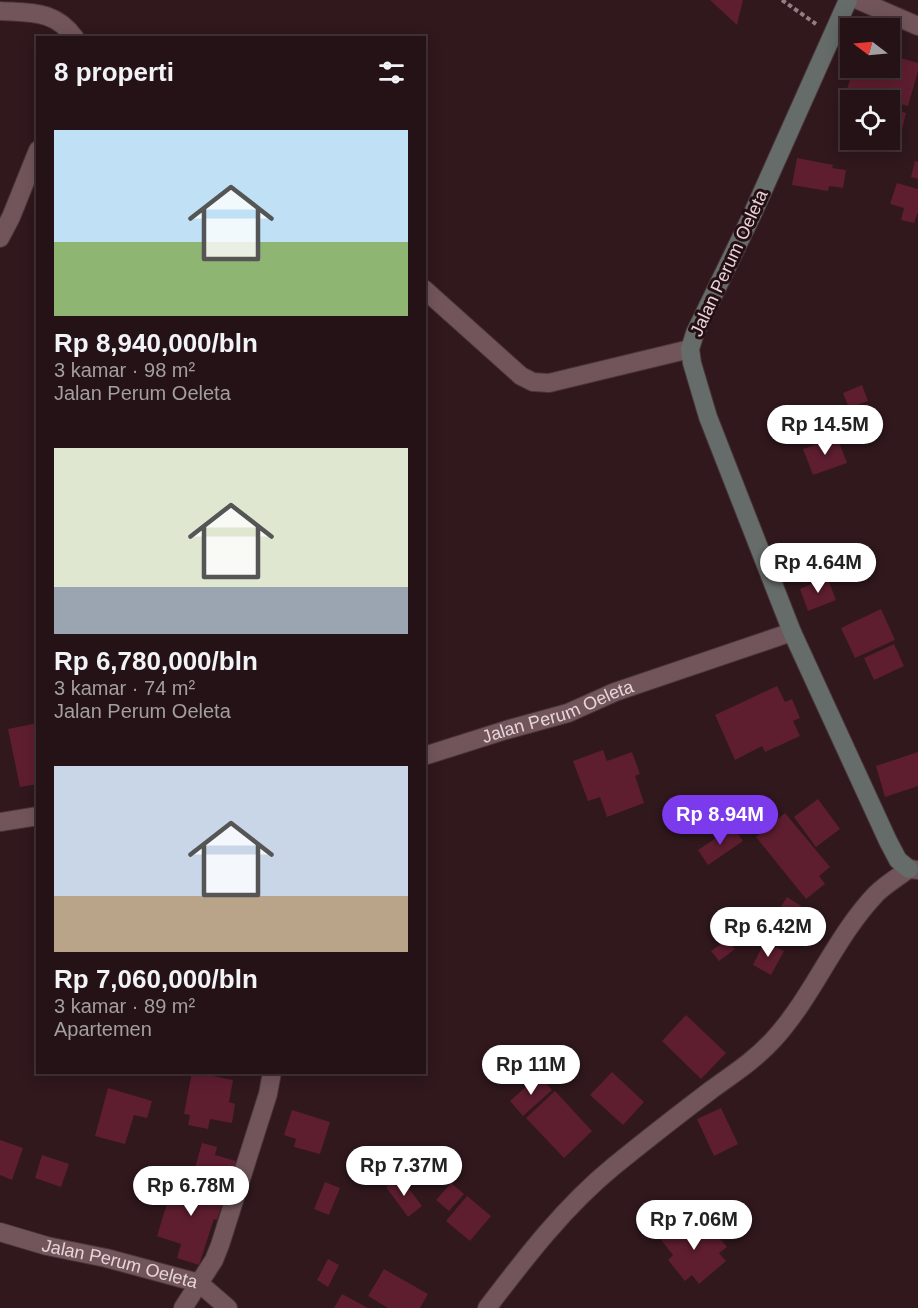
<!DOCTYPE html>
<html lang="id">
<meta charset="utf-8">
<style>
:root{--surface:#241216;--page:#302023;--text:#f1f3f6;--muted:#a39ea1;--line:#413235;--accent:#7c3aed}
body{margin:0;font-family:Helvetica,sans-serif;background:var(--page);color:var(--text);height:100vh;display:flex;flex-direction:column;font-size:22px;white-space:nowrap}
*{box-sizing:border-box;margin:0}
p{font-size:20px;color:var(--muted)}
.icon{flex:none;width:33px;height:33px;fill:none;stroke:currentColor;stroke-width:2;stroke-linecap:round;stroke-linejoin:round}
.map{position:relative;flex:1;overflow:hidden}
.panel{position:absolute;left:36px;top:36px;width:390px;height:1038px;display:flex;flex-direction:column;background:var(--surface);border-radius:0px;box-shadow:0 3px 15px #0003,0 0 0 2px var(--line)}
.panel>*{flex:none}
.needle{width:39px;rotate:286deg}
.controls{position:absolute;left:840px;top:18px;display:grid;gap:12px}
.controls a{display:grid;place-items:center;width:60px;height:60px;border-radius:0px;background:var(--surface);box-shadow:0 3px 15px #0003,0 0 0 2px var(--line);font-size:30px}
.price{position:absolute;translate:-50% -51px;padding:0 14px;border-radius:21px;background:#fff;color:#222;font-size:20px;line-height:39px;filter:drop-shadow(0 2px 3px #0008)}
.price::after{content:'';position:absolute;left:50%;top:36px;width:18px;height:14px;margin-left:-9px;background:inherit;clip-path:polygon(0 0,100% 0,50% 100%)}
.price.selected{background:var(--accent);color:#fff}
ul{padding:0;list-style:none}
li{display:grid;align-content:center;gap:12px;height:318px;padding:0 18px}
li span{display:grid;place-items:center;height:186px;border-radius:0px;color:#555}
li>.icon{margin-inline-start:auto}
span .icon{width:108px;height:108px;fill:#fffc;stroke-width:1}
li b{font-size:26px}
h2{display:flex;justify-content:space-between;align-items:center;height:72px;padding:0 18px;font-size:26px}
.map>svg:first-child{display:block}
.building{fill:#5e1e2f}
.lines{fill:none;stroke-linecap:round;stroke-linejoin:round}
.street-casing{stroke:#483539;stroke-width:20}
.secondary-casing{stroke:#483539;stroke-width:20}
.path{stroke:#937f83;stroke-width:4;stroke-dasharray:4.5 3;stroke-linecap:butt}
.street{stroke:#72555a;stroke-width:18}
.secondary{stroke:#656c6a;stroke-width:18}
.labels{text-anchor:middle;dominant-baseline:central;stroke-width:6;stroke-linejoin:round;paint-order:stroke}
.street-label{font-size:18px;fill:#e6d5d8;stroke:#250f14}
</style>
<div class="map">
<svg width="918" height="1308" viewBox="0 0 918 1308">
<rect width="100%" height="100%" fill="#30181d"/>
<path class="building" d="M 710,0 L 743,0 L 737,25 Z
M 890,55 L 918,63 L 918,71 L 908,106 L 847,89 L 854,68 L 890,68 Z
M 890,109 L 906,113 L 902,129 L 890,126 Z
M 797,158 L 833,165 L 832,168 L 846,170 L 843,188 L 829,186 L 828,191 L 792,185 Z
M 915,161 L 918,162 L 918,179 L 911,177 Z
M 897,183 L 918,189 L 918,212 L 914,223 L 901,220 L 904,208 L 890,204 Z
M 862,385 L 868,401 L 849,408 L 843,393 Z
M 837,437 L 847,463 L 813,475 L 803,449 Z
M 827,577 L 836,600 L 808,611 L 800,589 Z
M 881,609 L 895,640 L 855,658 L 841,628 Z
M 894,644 L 904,666 L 874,680 L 864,658 Z
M 777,686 L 785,702 L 792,699 L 800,718 L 793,721 L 800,736 L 765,752 L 762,746 L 735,760 L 715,715 Z
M 38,723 L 38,784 L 20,787 L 8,729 Z
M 603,750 L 607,761 L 632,752 L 640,774 L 635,776 L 644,803 L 607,817 L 600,797 L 588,801 L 573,761 Z
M 918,752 L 918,786 L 885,797 L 876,766 Z
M 818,799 L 840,829 L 816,847 L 794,817 Z
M 785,813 L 830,867 L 819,876 L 825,884 L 806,899 L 756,837 Z
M 733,827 L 743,841 L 708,865 L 698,850 Z
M 787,897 L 809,911 L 793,935 L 772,921 Z
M 728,939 L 735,949 L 719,961 L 711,951 Z
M 765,941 L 784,951 L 771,975 L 753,965 Z
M 686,1015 L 726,1053 L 701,1079 L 662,1041 Z
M 192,1072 L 233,1080 L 229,1102 L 235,1104 L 232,1123 L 210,1119 L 208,1129 L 188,1125 L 190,1115 L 184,1114 Z
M 612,1072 L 644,1102 L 623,1125 L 590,1095 Z
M 539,1075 L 552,1090 L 523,1116 L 510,1101 Z
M 108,1088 L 152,1101 L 147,1118 L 134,1115 L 125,1144 L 95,1136 Z
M 555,1091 L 592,1131 L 564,1158 L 526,1118 Z
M 721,1108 L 738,1144 L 714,1156 L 697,1119 Z
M 292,1110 L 330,1122 L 320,1154 L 294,1147 L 296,1139 L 284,1135 Z
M 0,1140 L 23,1148 L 12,1180 L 0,1175 Z
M 202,1143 L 217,1147 L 215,1155 L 239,1162 L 232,1186 L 193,1175 Z
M 42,1155 L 69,1164 L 61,1187 L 35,1178 Z
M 175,1177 L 226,1192 L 217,1220 L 214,1219 L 199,1265 L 177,1258 L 181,1244 L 157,1236 Z
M 400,1177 L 422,1206 L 408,1217 L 386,1187 Z
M 325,1182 L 340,1188 L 329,1215 L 314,1209 Z
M 451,1183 L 464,1194 L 449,1211 L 436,1200 Z
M 467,1196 L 491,1216 L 470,1241 L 446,1221 Z
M 691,1221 L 703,1235 L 711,1228 L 727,1247 L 719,1253 L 726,1261 L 699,1284 L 692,1275 L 685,1281 L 668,1260 L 673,1255 L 658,1236 L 672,1224 L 679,1232 Z
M 328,1259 L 339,1265 L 328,1287 L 317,1280 Z
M 384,1269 L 428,1294 L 420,1308 L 388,1308 L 368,1296 Z
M 342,1294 L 368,1308 L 334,1308 Z"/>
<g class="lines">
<defs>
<g id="street">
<path d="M 858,0 L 918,26"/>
<path d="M 0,11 C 31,13 55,10 75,38"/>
<path d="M 0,238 L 11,217 L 38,150"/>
<path d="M 424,289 L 521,376 L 533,382 L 549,383 L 690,349"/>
<path id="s1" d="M 424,756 L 506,730 L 568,713 L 615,692 L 792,632"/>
<path d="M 0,822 L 38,816"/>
<path id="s2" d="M 0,1232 L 47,1246 L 106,1258 L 199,1283 L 228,1308"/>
<path d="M 183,1308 L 214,1260 L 220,1245 L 268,1094 L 272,1072"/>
<path d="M 487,1308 C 526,1257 564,1207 614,1166 C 646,1140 678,1115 711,1090 C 733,1074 755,1060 774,1039 C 814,995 835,937 876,894 C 885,885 898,877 909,869 L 918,870"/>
</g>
<path id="secondary" d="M 848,0 L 752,215 L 695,333 L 690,349 L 692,363 L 708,417 L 792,632 L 888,841 L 898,860 L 909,869"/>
</defs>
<use href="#street" class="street-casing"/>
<use href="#secondary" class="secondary-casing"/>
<path class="path" d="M 782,0 L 816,24"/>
<use href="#street" class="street"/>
<use href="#secondary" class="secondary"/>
</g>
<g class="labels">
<g class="street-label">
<text transform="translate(729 263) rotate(-65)">Jalan Perum Oeleta</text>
<text stroke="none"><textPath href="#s1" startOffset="141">Jalan Perum Oeleta</textPath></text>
<text stroke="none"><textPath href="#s2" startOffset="124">Jalan Perum Oeleta</textPath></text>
</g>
</g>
</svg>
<div class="controls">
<a><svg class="needle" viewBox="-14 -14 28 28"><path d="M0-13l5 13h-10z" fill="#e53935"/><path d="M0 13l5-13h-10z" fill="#a39ea1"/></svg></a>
<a><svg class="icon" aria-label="locate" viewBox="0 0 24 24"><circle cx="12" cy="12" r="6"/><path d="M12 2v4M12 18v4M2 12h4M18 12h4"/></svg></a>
</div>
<b class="price" style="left:825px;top:456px">Rp 14.5M</b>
<b class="price" style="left:818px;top:594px">Rp 4.64M</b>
<b class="price selected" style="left:720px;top:846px">Rp 8.94M</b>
<b class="price" style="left:768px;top:958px">Rp 6.42M</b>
<b class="price" style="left:531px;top:1096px">Rp 11M</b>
<b class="price" style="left:404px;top:1197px">Rp 7.37M</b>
<b class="price" style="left:191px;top:1217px">Rp 6.78M</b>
<b class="price" style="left:694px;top:1251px">Rp 7.06M</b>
<section class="panel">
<h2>8 properti<svg class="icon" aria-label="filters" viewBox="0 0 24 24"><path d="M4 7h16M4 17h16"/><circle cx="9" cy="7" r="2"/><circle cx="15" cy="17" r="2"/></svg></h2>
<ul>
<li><span style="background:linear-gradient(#bfe0f5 60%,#8fb573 0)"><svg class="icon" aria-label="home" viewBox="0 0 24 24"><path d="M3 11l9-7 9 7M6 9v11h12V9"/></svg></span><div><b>Rp 8,940,000/bln</b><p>3 kamar · 98 m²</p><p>Jalan Perum Oeleta</p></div></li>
<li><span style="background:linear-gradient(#dfe7d0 75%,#9aa5b1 0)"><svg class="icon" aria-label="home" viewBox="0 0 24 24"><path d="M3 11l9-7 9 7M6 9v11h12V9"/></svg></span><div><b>Rp 6,780,000/bln</b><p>3 kamar · 74 m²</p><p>Jalan Perum Oeleta</p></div></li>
<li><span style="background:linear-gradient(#c9d6e8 70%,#b9a48a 0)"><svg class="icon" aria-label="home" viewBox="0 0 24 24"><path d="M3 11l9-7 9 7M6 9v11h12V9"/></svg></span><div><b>Rp 7,060,000/bln</b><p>3 kamar · 89 m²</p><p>Apartemen</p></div></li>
</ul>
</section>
</div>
